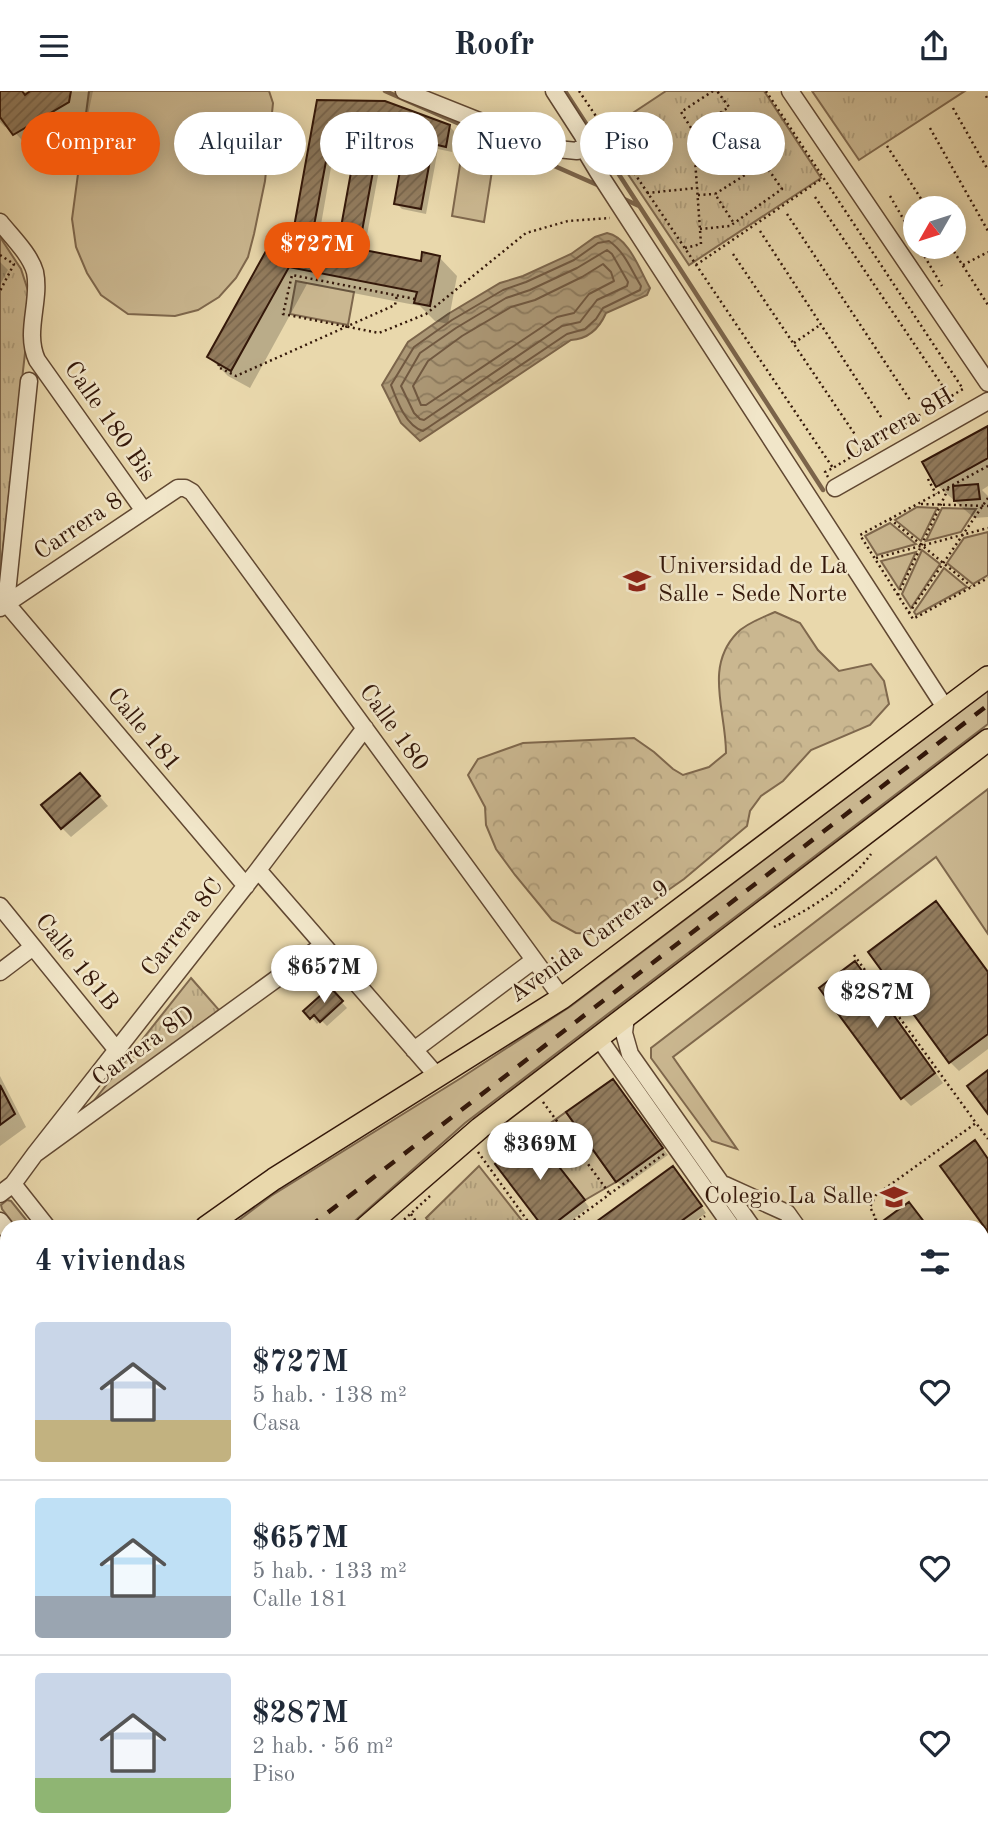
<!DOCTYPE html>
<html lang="es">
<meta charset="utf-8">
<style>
:root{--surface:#fff;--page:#f2f2f3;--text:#1f2937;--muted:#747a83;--line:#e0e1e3;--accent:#ea580c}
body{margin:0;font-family:"Old Standard TT",serif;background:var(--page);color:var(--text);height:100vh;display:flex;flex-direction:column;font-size:26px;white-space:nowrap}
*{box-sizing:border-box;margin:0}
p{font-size:23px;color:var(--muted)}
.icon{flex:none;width:38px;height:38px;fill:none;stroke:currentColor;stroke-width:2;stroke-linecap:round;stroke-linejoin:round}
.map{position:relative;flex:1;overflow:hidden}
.sheet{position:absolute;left:0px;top:1129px;width:989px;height:625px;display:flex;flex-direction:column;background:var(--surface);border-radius:21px 21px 0 0;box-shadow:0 4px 18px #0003}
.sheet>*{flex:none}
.guide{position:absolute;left:21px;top:21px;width:947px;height:63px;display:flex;gap:14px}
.needle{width:46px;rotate:231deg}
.controls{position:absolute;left:903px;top:105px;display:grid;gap:14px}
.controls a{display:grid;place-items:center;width:63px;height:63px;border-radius:50%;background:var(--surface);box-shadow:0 4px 18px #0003;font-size:35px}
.price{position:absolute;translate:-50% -60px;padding:0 16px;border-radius:24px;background:#fff;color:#222;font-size:23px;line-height:46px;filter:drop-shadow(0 2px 4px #0008)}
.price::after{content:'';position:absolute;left:50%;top:42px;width:21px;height:16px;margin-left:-10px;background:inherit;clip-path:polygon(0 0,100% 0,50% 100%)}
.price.selected{background:var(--accent);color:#fff}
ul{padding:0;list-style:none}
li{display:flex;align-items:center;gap:21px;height:175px;padding:0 35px}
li+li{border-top:2px solid var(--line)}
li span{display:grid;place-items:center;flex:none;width:196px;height:140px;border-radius:7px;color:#555}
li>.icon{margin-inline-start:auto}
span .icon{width:84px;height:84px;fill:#fffc;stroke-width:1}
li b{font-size:30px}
h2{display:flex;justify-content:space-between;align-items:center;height:84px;padding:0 35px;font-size:30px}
.tag{padding:0 24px;border-radius:32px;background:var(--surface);box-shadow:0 4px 18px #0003;font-size:24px;line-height:63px}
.tag.selected{background:var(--accent);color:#fff}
header{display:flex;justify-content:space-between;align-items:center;height:91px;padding:0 35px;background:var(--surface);font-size:32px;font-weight:700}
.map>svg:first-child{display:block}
.grass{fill:#cab790;stroke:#7f684d;stroke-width:2}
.forest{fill:url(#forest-crowns);stroke:#7f684d;stroke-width:2}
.park{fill:url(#park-tufts);stroke:#7f684d;stroke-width:2}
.water{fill:url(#water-waves);stroke:#7b644a;stroke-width:2}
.shadow{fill:#0003}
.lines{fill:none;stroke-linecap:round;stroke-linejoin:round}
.shore{stroke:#705840;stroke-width:2}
.stream{stroke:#7b644a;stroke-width:4.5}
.building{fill:url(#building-hatch);stroke:#34180a;stroke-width:2}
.minor-casing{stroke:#614832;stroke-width:19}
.major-casing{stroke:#34180a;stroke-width:24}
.path{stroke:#34180a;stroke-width:2.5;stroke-dasharray:2 3.5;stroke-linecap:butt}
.minor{stroke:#f1e6c9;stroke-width:16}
.major{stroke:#e9d8ac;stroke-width:21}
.rail{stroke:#34180a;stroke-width:4.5;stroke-dasharray:12 12;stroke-linecap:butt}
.labels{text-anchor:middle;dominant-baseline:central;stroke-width:5;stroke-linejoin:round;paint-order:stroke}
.street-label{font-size:24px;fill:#34180a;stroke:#f1e6c9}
.poi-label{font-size:24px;fill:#34180a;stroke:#f1e6c9;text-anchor:start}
</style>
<header><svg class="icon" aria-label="menu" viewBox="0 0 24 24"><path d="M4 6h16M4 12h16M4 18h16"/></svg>Roofr<svg class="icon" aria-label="share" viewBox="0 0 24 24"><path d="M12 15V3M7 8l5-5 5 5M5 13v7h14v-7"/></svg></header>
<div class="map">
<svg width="988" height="1753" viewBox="0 0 988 1753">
<defs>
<pattern id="forest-crowns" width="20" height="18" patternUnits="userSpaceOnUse" patternTransform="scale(1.75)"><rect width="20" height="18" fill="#cab790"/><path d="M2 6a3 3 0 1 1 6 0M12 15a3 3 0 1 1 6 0" fill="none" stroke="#ae9d7b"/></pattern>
<pattern id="park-tufts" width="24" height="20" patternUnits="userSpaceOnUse" patternTransform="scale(1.75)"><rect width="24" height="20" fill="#cab790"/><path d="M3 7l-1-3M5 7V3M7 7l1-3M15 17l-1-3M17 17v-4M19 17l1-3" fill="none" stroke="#ae9d7b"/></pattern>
<pattern id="water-waves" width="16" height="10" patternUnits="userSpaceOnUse" patternTransform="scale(1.75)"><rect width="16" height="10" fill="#ab9775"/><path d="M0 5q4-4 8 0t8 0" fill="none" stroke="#8c7a5e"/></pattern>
<pattern id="building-hatch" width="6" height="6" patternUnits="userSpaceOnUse" patternTransform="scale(1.75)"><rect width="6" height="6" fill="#927c5e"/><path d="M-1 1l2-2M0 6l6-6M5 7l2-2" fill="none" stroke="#78654c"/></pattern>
</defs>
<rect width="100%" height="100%" fill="#e9d8ac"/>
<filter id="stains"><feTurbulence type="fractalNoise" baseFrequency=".00286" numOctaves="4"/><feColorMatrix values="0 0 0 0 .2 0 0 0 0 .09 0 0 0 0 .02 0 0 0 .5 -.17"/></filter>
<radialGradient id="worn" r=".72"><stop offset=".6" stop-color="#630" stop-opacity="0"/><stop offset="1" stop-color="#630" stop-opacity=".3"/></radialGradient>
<path class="grass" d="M 89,0 L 269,0 L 273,12 L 265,90 L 254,143 L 248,166 L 236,187 L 219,206 L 198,219 L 175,225 L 128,223 L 101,204 L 87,182 L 76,156 L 72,128 Z
M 462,61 L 494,67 L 484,131 L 452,125 Z
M 296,190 L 354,201 L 348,234 L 290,223 Z
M 917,416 L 937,417 L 921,450 L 895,429 Z
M 942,417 L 976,418 L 961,441 L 926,450 Z
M 890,432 L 916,453 L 877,464 L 865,445 Z
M 988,441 L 988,484 L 973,493 L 947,472 L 964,447 Z
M 922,459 L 940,473 L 911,517 L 902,503 Z
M 916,461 L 899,498 L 881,470 Z
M 944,477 L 967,496 L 916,524 L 914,521 Z
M 988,599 L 988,633 L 465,1032 L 348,1136 L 230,1136 L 271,1105 L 461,987 L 571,915 Z
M 988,698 L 988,843 L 936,766 L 673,966 L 737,1058 L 712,1050 L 651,967 L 651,957 Z
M 7,1109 L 11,1110 L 32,1136 L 16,1136 L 2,1118 L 1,1114 Z
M 7,1306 L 7,1394 L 0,1399 L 0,1311 Z
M 988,1696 L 988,1753 L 919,1753 L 927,1747 L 982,1746 L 982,1701 Z"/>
<path class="forest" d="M 775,521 L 800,532 L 818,559 L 839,580 L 871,573 L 884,590 L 889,613 L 870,634 L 811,659 L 783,690 L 761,705 L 750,720 L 747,735 L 684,788 L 637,821 L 593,843 L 576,842 L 552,829 L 515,784 L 496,758 L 486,734 L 485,716 L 468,684 L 478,668 L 523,652 L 634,647 L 654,661 L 673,678 L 683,684 L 709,676 L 726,662 C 726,620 704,576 737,542 C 746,532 764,526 775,521 Z"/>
<path class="park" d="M 666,0 L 764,0 L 821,87 L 689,174 L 601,43 Z
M 812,0 L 965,0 L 859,69 Z
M 0,146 L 21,178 L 31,209 L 0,483 Z
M 191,887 L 219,919 L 81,1026 Z
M 566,1021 L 616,1091 L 585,1109 L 534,1044 Z
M 479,1075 L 527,1136 L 432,1136 L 426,1127 Z"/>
<path class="water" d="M 607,142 C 629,146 640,180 650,197 L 647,204 L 606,222 C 599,238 588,248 571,249 L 420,350 L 401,332 L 382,294 L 408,251 L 448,223 L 500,192 L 523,185 L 571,163 L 595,146 Z"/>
<path class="shadow" d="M 0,0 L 93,0 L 87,29 L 33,61 L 8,34 L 5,36 L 0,31 Z
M 319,10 L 449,35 L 455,41 L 452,61 L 438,58 L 426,123 L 402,118 L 396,112 L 406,56 L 384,52 L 365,155 L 347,152 L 341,146 L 359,47 L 337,42 L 319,145 L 302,141 L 296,136 Z
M 277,144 L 422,172 L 439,166 L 457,185 L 448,233 L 435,230 L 420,215 L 307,193 L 250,297 L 228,285 L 209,266 Z
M 0,171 L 8,179 L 0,194 Z
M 988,337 L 988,395 L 982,399 L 988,405 L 988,426 L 974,427 L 938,395 Z
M 89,693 L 108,715 L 71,746 L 62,737 Z
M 936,813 L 988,880 L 988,958 L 959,980 L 950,971 Z
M 855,873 L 864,882 L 943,992 L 911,1015 L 902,1006 Z
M 330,898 L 347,917 L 327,935 L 321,929 L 317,933 L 306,920 Z
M 0,985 L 26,1036 L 0,1055 Z
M 613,990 L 668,1064 L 623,1096 L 617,1090 Z
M 540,1051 L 589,1116 L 563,1136 L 545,1136 Z
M 679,1083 L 706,1122 L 687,1136 L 592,1136 Z
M 0,1448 L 7,1448 L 7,1506 L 3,1509 L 7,1515 L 5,1529 L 7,1532 L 7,1585 L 0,1578 Z
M 982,1514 L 988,1521 L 988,1577 L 982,1568 Z
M 988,1601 L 988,1675 L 982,1672 L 982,1616 L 988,1609 Z
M 329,1746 L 394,1746 L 386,1753 L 326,1753 L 324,1750 Z
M 633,1746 L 845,1746 L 850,1753 L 637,1753 Z"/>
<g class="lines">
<path class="shore" d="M 609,150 C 625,161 631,179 641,195 L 640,199 L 603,217 L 596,228 L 585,238 L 567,243 L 423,340 C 406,335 397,310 391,294 L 414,256 L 452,229 L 503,199 L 526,191 L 574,169 L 598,152 Z
M 607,159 L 612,163 L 628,191 L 627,195 L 597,209 L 580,231 L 562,235 L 424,329 L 420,328 L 414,322 L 401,295 L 420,262 L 456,237 L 506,207 L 530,199 L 577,177 Z
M 603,173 L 611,181 L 614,190 L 589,203 L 574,222 L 557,226 L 426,314 L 421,314 L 413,295 L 428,270 L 462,245 L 511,216 L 535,209 L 582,186 Z"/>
<path class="stream" d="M 385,0 L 602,96
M 565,0 L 823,399
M 622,107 L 639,115"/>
</g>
<path class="building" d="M 0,0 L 22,0 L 25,4 L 30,0 L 71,0 L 69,11 L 13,44 L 0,26 Z
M 317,9 L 385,10 L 450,34 L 446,56 L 433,53 L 421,118 L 394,113 L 405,52 L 379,48 L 360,151 L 339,147 L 358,43 L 332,38 L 313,140 L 294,136 Z
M 276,142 L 421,170 L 422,161 L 440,165 L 430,215 L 414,212 L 417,201 L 289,176 L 231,280 L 207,266 Z
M 988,335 L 988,367 L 936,396 L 922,371 Z
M 978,393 L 980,408 L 954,410 L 953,395 Z
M 80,682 L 100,705 L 61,738 L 41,714 Z
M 936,810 L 988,881 L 988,943 L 949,972 L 868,861 Z
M 855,870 L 935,982 L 901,1008 L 819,897 Z
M 330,896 L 343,910 L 320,931 L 314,924 L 310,928 L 303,920 Z
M 988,979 L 988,1023 L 967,995 Z
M 613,988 L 663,1057 L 616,1091 L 566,1021 Z
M 0,994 L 15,1023 L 0,1034 Z
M 534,1044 L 585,1109 L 550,1136 L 543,1136 L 495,1073 Z
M 975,1049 L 988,1068 L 988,1141 L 940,1075 Z
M 673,1075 L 702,1115 L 673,1136 L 589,1136 Z
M 909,1111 L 928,1136 L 875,1136 L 880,1132 Z
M 982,1217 L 988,1225 L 988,1299 L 982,1291 Z
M 982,1325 L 988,1334 L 988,1405 L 982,1396 Z
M 4,1443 L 7,1447 L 7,1473 L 5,1475 L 7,1485 L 0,1490 L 0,1446 Z
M 7,1530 L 7,1573 L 0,1578 L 0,1536 Z
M 985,1531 L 988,1535 L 988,1575 L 985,1576 L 982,1571 L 982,1533 Z
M 988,1598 L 988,1621 L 982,1613 L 985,1609 L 982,1603 Z
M 982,1615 L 988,1623 L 988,1642 L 982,1647 Z
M 988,1707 L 988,1753 L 966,1753 L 961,1746 L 982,1746 L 982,1712 Z
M 134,1746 L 182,1746 L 193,1753 L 130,1753 Z
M 326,1746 L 364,1746 L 364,1748 L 358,1753 L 324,1753 L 321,1750 Z
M 408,1746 L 426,1746 L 428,1749 L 438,1746 L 443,1753 L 400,1753 Z
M 462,1746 L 486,1746 L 488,1749 L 483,1753 L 467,1753 Z
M 508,1746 L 533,1746 L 539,1753 L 514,1753 Z
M 631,1746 L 653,1746 L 645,1753 L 634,1753 Z
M 653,1746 L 754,1746 L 756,1750 L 760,1746 L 818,1746 L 810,1753 L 645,1753 Z
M 818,1746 L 840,1746 L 833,1753 L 810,1753 Z"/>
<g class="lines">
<defs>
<path id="minor" d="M 404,0 L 547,57 L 577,60 L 583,56
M 554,0 L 583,45 L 586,52 L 583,56 L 598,81 L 946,618
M 790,0 L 988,292
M 0,131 C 11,145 30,163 35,181 C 41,210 24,241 37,269 L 144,420
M 29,290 L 6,512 L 246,795
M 835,397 L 988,310
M 0,517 L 178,397 L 185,397 L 192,401 L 562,907
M 258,779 L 438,986
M 0,815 L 116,958
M 0,881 L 33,856
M 626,925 L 624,942 L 630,963 L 752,1136
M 598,946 L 732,1136
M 414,959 L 534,869
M 35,1063 L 258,779 L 365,637
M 13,1093 L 47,1136
M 725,1094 L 787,1122 L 797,1136
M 0,1103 L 13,1093 L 35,1063 L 323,854
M 0,1130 L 7,1139
M 982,1459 L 988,1468
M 982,1488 L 988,1497
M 982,1682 L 988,1677
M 0,1738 L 7,1732
M 563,1746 L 568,1753
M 586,1746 L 591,1753
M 249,1753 L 256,1746
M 275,1753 L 282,1746
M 897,1753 L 905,1746"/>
<path id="major" d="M 206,1136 L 274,1088 L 562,907 L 988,586
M 366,1136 L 480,1037 L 988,649
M 0,1293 L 7,1288
M 0,1412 L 7,1407
M 0,1655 L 7,1664
M 0,1695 L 7,1705
M 38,1746 L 43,1753
M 70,1746 L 75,1753"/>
</defs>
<use href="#minor" class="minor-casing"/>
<use href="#major" class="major-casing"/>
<path class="path" d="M 579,0 L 833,377 L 825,381 L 828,386
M 713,0 L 681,21 L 693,40 L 729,16 L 717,0
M 766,0 L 963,298 L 833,377
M 986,5 L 988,9
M 953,17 L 988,79
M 722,21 L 758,75
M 930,37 L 988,140
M 887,55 L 927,117
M 647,102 L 696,97
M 698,104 L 715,103
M 890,105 L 915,148
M 815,106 L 948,303
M 787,123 L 910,309
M 700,138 L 730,135 L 782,98 L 764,72 L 715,103 L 733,131
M 760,140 L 883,329
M 919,156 L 942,195
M 951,156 L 988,214
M 685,157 L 701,153 L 693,40
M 733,163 L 856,345
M 0,164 L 14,173 L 0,200
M 696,174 L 823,87
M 963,174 L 988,161
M 415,208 L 292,184 L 283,223 L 379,242 L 426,223 L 526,142 L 568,130 L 610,127
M 794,252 L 820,234
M 219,273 L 218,276 L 236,285 L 395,214 L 397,204
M 988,375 L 860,444 L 913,528 L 988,487
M 928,388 L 936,403
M 921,413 L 988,415
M 890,428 L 971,495
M 876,467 L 988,437
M 898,504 L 949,396
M 909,522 L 988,407
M 774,836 C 809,819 848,795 871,763
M 854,864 L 976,1032
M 543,1011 L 609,1102
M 478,1061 L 532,1136
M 411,1123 L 420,1136
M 396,1136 L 430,1105
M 565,1136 L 664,1063
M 691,1136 L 705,1125
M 866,1136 L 876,1128 L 870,1116 L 876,1104 L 976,1032 L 988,1048
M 0,1607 L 7,1602
M 194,1746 L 202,1753
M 115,1753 L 119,1746"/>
<use href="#minor" class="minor"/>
<use href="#major" class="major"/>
<path class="rail" d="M 309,1136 L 988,614
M 0,1371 L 7,1365"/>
</g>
<defs>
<symbol id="university-bare" viewBox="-9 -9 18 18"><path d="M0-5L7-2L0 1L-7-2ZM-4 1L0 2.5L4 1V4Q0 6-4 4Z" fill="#8f2418" stroke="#f1e6c9" stroke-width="2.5" paint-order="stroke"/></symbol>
<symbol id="school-bare" viewBox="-9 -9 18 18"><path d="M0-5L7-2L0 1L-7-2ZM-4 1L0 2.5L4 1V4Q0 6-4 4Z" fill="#8f2418" stroke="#f1e6c9" stroke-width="2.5" paint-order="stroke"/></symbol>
</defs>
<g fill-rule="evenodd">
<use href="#university-bare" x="618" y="471" width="38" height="38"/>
<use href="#school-bare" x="875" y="1087" width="38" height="38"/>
</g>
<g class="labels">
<g class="street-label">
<text transform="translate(109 331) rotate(55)">Calle 180 Bis</text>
<text transform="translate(900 334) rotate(-30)">Carrera 8H</text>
<text transform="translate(79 436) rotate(-34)">Carrera 8</text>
<text transform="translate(393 637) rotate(54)">Calle 180</text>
<text transform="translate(143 639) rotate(50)">Calle 181</text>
<text transform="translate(183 837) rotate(-52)">Carrera 8C</text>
<text transform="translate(590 851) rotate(-36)">Avenida Carrera 9</text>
<text transform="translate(76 872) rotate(51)">Calle 181B</text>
<text transform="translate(144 956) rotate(-36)">Carrera 8D</text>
</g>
<g class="poi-label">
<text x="658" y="476">Universidad de La<tspan x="658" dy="28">Salle - Sede Norte</tspan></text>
<text x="873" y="1106" text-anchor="end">Colegio La Salle</text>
</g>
</g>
<rect width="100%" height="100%" filter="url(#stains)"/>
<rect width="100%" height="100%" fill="url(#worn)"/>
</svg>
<div class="controls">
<a><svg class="needle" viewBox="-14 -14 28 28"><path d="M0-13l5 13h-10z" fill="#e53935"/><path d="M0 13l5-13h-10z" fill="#747a83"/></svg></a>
</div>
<b class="price selected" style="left:317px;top:191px">$727M</b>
<b class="price" style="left:324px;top:914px">$657M</b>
<b class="price" style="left:877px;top:939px">$287M</b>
<b class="price" style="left:540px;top:1091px">$369M</b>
<div class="guide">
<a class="tag selected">Comprar</a>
<a class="tag">Alquilar</a>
<a class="tag">Filtros</a>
<a class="tag">Nuevo</a>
<a class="tag">Piso</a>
<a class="tag">Casa</a>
</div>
<section class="sheet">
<h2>4 viviendas<svg class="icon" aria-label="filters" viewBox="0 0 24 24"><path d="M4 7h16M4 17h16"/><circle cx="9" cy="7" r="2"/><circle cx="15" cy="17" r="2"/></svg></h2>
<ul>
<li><span style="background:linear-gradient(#c9d6e8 70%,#c2b280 0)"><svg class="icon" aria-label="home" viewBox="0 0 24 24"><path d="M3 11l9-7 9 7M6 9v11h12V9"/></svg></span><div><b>$727M</b><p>5 hab. · 138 m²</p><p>Casa</p></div><svg class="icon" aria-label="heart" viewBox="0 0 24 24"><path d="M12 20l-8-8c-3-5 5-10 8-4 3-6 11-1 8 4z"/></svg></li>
<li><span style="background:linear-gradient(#bfe0f5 70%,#9aa5b1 0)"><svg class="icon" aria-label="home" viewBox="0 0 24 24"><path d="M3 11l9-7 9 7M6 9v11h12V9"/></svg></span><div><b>$657M</b><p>5 hab. · 133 m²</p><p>Calle 181</p></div><svg class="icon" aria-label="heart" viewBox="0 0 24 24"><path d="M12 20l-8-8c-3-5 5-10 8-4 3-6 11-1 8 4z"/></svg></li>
<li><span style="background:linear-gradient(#c9d6e8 75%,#8fb573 0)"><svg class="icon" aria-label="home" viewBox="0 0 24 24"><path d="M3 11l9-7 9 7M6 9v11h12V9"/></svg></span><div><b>$287M</b><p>2 hab. · 56 m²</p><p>Piso</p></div><svg class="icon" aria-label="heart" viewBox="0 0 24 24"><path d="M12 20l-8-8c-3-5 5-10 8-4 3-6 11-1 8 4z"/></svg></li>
</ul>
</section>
</div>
